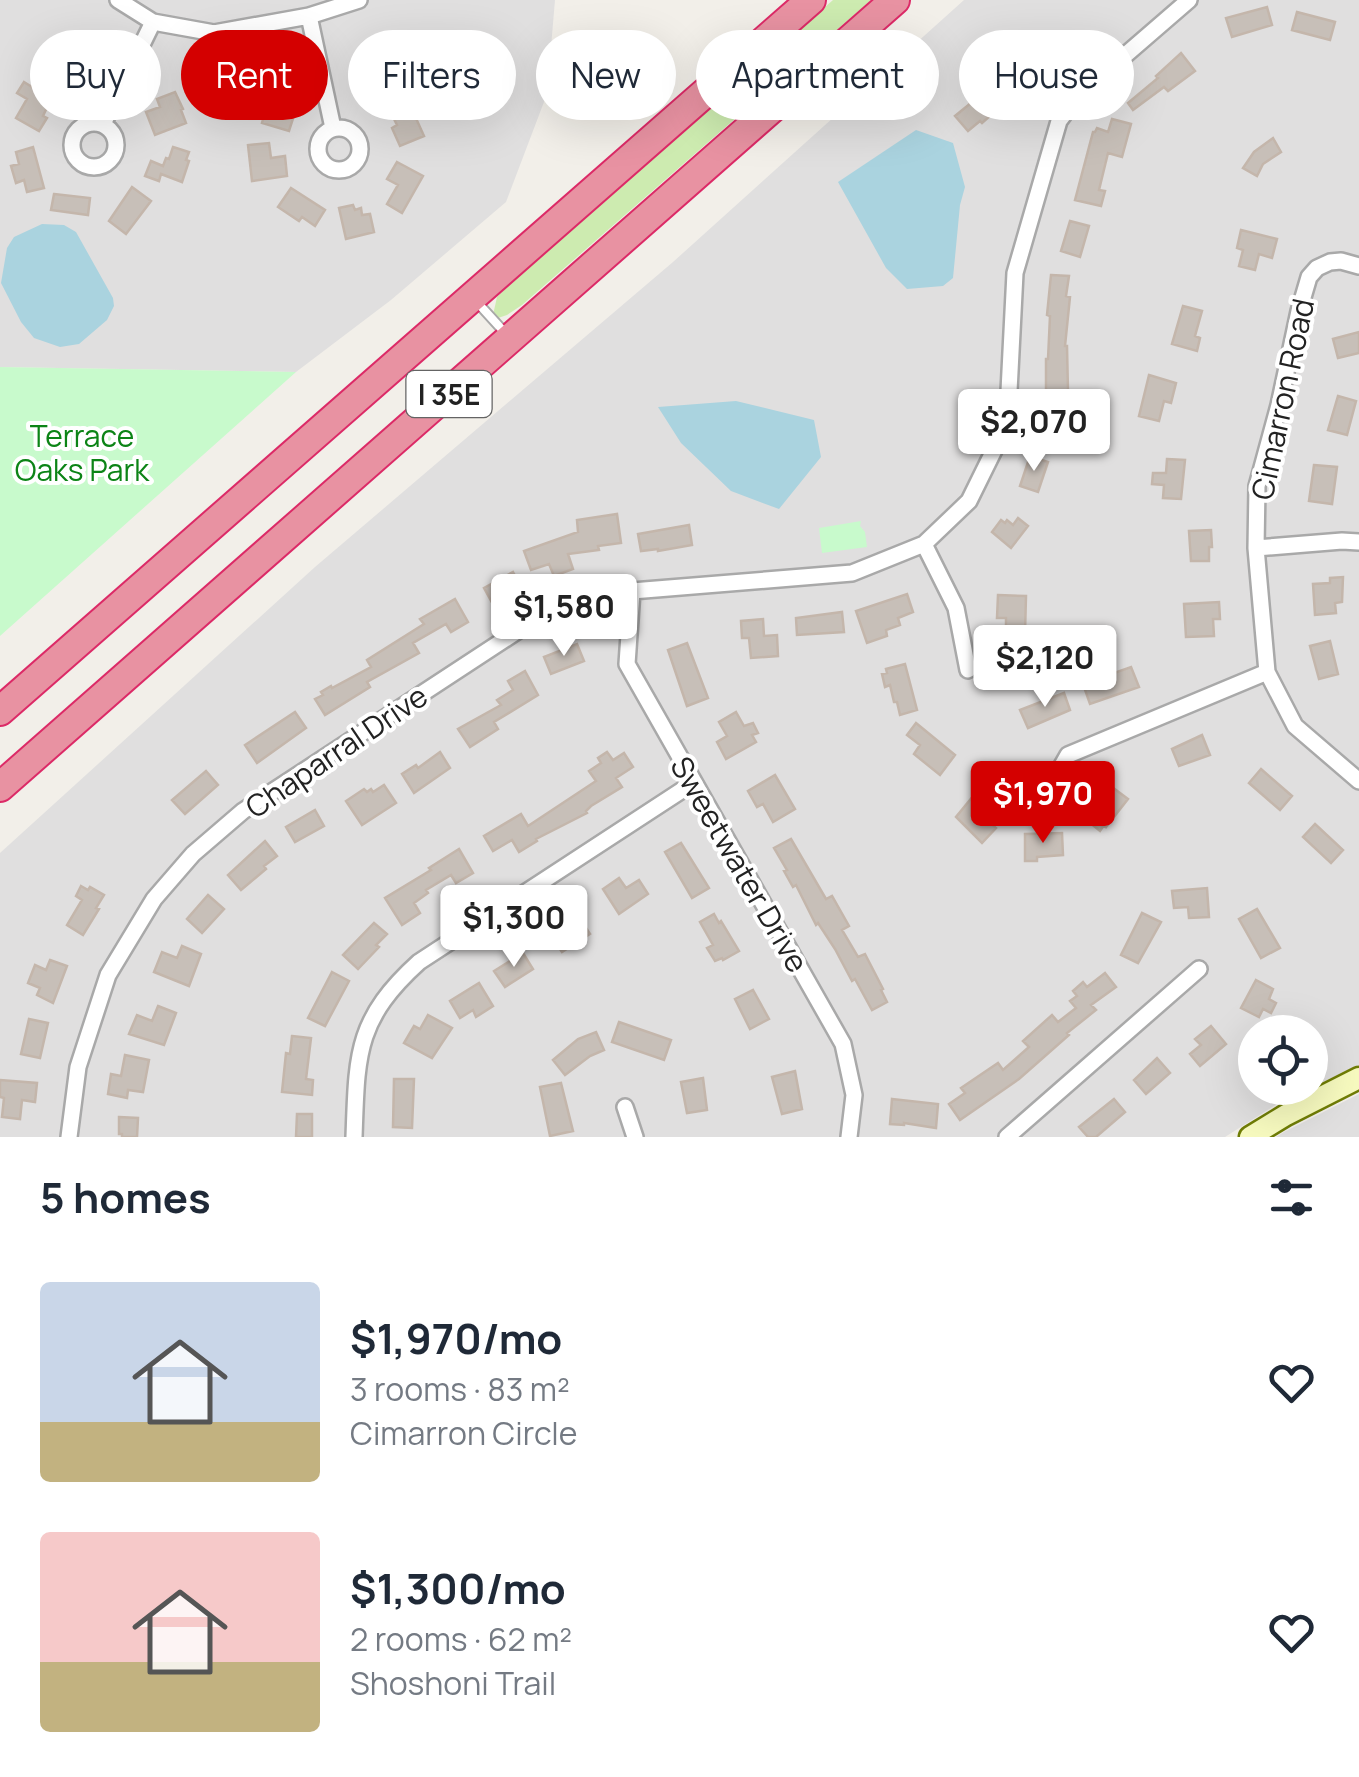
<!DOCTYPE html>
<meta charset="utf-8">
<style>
:root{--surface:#fff;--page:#f2f2f3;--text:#1f2937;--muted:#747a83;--accent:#d40000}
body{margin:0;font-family:Manrope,sans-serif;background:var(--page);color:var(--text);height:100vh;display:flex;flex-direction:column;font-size:38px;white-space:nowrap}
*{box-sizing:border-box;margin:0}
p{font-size:32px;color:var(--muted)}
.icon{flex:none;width:55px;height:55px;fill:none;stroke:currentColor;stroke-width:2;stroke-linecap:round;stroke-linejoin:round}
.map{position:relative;height:1137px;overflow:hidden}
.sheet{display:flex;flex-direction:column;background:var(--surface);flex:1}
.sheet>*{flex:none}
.banner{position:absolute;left:30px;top:30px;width:1300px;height:90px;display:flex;gap:20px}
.controls{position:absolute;left:1238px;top:1015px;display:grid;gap:20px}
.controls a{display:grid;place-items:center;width:90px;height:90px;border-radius:50%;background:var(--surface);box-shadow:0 10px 40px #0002;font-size:50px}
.price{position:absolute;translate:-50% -85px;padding:0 22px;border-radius:10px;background:#fff;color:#222;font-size:32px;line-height:65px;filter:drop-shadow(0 2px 5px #0008)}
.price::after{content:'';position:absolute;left:50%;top:60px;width:30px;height:22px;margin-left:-15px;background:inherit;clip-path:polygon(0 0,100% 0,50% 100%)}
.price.on{background:var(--accent);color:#fff}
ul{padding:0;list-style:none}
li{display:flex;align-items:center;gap:30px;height:250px;padding:0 40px}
li span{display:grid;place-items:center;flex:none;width:280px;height:200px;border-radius:10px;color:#555}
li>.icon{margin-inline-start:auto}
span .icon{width:120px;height:120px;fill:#fffc;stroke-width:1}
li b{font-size:42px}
h2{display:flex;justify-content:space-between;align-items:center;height:120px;padding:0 40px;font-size:42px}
.pill{padding:0 35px;border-radius:45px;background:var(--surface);box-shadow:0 10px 40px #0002;font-size:35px;line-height:90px}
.pill.on{background:var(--accent);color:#fff}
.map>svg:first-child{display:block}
.residential{fill:#e0dfdf;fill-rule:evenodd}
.grass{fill:#cdebb0}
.park{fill:#c8facc}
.water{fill:#aad3df}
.building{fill:#c7bfb8;stroke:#c4b6ab;stroke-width:2.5}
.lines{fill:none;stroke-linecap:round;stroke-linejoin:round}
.lane-casing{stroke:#a9a9a9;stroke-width:12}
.street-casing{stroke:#a9a9a9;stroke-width:20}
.secondary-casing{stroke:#707d05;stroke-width:25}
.highway-casing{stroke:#dc2a67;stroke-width:32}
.lane{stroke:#fff;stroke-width:8}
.street{stroke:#fff;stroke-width:15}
.secondary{stroke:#f7fabf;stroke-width:20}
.highway{stroke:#e892a2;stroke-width:28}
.labels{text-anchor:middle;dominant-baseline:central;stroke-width:8;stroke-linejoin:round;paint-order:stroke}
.shield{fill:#fff;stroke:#646464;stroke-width:2.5}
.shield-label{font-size:28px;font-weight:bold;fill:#222}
.street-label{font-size:30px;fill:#222;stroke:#fff}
.park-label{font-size:30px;fill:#0c8416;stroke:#fff}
</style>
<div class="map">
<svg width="1359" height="1137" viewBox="0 0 1359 1137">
<rect width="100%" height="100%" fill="#f2efe9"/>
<path class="residential" d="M 0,0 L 555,0 L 547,94 L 506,202 L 391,300 L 296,372 L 0,367 Z
M 964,0 L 1359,0 L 1359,1065 L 1277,1104 L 1225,1137 L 0,1137 L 0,853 L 315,567 L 673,262 ZM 1255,1032 L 1310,1032 L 1310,1088 L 1255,1088 Z
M 1359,1094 L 1359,1137 L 1276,1137 L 1284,1132 Z"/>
<path class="grass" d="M 833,0 L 871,0 L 522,305 L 507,315 L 498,318 L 493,315 L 497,297 L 505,289 Z"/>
<path class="park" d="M 0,367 L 296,372 L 0,636 Z
M 861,521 L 860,526 L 865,532 L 867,547 L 822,553 L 819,528 Z"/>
<path class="water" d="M 916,130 L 953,143 L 965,187 L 960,205 L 953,278 L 943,286 L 907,289 L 886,268 L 838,182 Z
M 42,224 L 64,225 L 76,232 L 113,298 L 114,306 L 107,320 L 79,344 L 60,347 L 34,338 L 21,322 L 1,283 L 7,248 L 14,237 Z
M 736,401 L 814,420 L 821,457 L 779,509 L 731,491 L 681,443 L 658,407 Z"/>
<path class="building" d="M 1267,7 L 1272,25 L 1232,37 L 1226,18 Z
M 1297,12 L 1335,22 L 1330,40 L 1292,30 Z
M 1044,47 L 1060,65 L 1031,87 L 1017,71 Z
M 1181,53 L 1195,71 L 1168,91 L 1164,87 L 1133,110 L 1128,103 L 1158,78 L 1156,76 Z
M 81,54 L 92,77 L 85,81 L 86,84 L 66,94 L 53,68 Z
M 379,63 L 399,84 L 385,97 L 389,101 L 378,111 L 367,99 L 376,91 L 363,77 Z
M 287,70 L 300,82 L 280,100 L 297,106 L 289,131 L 262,123 L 274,82 Z
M 24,82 L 51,99 L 43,116 L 47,118 L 39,131 L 16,118 L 27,99 L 17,93 Z
M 993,85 L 1007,101 L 982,123 L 980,121 L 968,131 L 955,116 Z
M 175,92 L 183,109 L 181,110 L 186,123 L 155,135 L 146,112 L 160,107 L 157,99 Z
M 410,105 L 424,136 L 400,146 L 392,128 L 397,125 L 391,113 Z
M 1112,119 L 1131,124 L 1122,157 L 1108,153 L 1099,190 L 1105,191 L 1101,206 L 1075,200 L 1093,132 L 1095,132 L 1097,128 L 1108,132 Z
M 1273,138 L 1281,152 L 1263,164 L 1257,176 L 1243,168 L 1254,152 Z
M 269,143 L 271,158 L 285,156 L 287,176 L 252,181 L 248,145 Z
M 33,147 L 44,188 L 27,192 L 24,180 L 16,183 L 11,166 L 19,164 L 16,152 Z
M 173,147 L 189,152 L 186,160 L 189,161 L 182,182 L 161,174 L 159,181 L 145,176 L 151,161 L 163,166 L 166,158 L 169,159 Z
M 397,162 L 423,176 L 402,213 L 387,204 L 398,185 L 387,179 Z
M 132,187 L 151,201 L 126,234 L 109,221 Z
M 291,188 L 325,210 L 315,226 L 302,217 L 299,221 L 278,207 Z
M 54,194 L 90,198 L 88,215 L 51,210 Z
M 353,205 L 355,210 L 361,208 L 362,215 L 370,214 L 374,232 L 346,239 L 339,208 Z
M 1070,221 L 1089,226 L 1080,257 L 1061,251 Z
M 1241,230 L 1277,239 L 1272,258 L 1259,254 L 1255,270 L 1239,266 L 1243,250 L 1237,248 Z
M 1051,275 L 1069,276 L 1066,296 L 1070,297 L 1065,346 L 1067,346 L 1068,391 L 1046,391 L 1046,359 L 1048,359 L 1050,316 L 1047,315 Z
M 1183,306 L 1202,311 L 1195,336 L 1200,338 L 1197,351 L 1172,344 Z
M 1359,332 L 1359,353 L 1338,358 L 1333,339 Z
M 1149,375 L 1176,383 L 1171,403 L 1164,401 L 1159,421 L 1139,416 Z
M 1338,396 L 1356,401 L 1347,435 L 1328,430 Z
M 1030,456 L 1048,462 L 1038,492 L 1020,486 Z
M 1167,459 L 1185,460 L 1181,499 L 1163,498 L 1164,485 L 1152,484 L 1153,473 L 1166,473 Z
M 1314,465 L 1337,467 L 1332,504 L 1309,501 Z
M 617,514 L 621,543 L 598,546 L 599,550 L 568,554 L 573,569 L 554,576 L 549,564 L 531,570 L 524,551 L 578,532 L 577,520 Z
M 1018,518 L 1028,526 L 1011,548 L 992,532 L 1001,520 L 1005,523 L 1007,520 L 1013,525 Z
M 689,525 L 692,545 L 658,551 L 658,549 L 641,551 L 638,534 Z
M 1211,530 L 1212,547 L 1209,547 L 1209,561 L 1191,561 L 1189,531 Z
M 513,572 L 523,590 L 495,608 L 484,588 Z
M 1343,577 L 1342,602 L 1335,603 L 1336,613 L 1315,615 L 1313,584 L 1330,583 L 1330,578 Z
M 907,594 L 913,612 L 898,618 L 900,625 L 886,630 L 887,636 L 867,643 L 856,611 Z
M 998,595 L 1026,596 L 1025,634 L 1006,633 L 1006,618 L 997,618 Z
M 455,599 L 468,622 L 451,632 L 446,624 L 413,643 L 419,653 L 367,682 L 370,687 L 325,715 L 315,699 L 323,695 L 321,692 L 331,686 L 332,688 L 371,667 L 367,660 L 424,624 L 420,619 Z
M 1219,602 L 1220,619 L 1213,619 L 1214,636 L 1186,637 L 1184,604 Z
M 842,612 L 844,632 L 797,635 L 796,618 Z
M 763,619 L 764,636 L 777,635 L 778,656 L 751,658 L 749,638 L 742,638 L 741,621 Z
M 1330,641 L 1338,674 L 1319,679 L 1310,646 Z
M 687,643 L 708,698 L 687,706 L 668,650 Z
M 577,644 L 584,661 L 551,674 L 544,657 Z
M 905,664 L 917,710 L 900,715 L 897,702 L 894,702 L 890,685 L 885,687 L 882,674 L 887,673 L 886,669 Z
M 1131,667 L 1139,687 L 1090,704 L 1083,684 Z
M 525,671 L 538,695 L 494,722 L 498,729 L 470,747 L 458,729 L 501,705 L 497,700 L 513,690 L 508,681 Z
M 1064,693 L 1070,710 L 1028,728 L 1020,710 Z
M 295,712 L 306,728 L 257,763 L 245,745 Z
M 736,712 L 744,726 L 753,723 L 758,733 L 752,735 L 756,742 L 726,759 L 717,742 L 727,736 L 719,722 Z
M 916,723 L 955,755 L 940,775 L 914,754 L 920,745 L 907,735 Z
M 1202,735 L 1210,755 L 1179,766 L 1172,749 Z
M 440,752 L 450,768 L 414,793 L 402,774 L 416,765 L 418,768 Z
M 607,752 L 613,760 L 624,753 L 633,767 L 616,778 L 622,787 L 591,806 L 586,811 L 587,813 L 536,839 L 537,841 L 519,852 L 512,840 L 493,851 L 484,836 L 521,814 L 528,826 L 596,781 L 589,771 L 601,763 L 598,758 Z
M 1261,769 L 1292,796 L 1280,810 L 1249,783 Z
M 206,771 L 218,785 L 185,814 L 172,800 Z
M 775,775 L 795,809 L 773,822 L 763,804 L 757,807 L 748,791 Z
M 384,785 L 396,803 L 362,825 L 346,801 L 364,789 L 367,792 L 371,789 L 373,792 Z
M 987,786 L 999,797 L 982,815 L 996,828 L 982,843 L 956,817 L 978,790 L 981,793 Z
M 1112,787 L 1128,799 L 1106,827 L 1104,825 L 1100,831 L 1089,822 L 1092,818 L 1090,816 Z
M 315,810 L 324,826 L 295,842 L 286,827 Z
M 1315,824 L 1343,850 L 1331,863 L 1303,837 Z
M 1062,833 L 1063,855 L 1037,857 L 1037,861 L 1025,861 L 1025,834 Z
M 791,839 L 826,899 L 832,896 L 849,926 L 842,930 L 858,957 L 865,954 L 883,989 L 881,990 L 887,1002 L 872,1010 L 855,979 L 852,981 L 835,949 L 818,923 L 816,925 L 796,885 L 793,887 L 784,871 L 787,870 L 774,848 Z
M 265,841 L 277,856 L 264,866 L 266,869 L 241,890 L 228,875 Z
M 681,843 L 709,888 L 692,898 L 665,852 Z
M 459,849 L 473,873 L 456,883 L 451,875 L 426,890 L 428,893 L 414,903 L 420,913 L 402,925 L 385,898 L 431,870 L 429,868 Z
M 619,878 L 626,888 L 639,880 L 648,894 L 619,914 L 603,889 Z
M 81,886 L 88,890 L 90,887 L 104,895 L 96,908 L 99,909 L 83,935 L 67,925 L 82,900 L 76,896 Z
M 1207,888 L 1209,917 L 1189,918 L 1188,907 L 1174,908 L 1172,891 Z
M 208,895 L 224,909 L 202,933 L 187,919 Z
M 1257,909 L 1280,948 L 1261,958 L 1239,919 Z
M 1142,913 L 1161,922 L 1138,963 L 1121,955 Z
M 714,914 L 719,923 L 721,921 L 739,951 L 723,960 L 722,958 L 715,961 L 707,948 L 713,945 L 700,922 Z
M 580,919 L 590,934 L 562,952 L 552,937 Z
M 374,923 L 387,934 L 376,945 L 379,947 L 358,969 L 343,955 Z
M 182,946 L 201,954 L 189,986 L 154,972 L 162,952 L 177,958 Z
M 523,953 L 533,969 L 505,987 L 494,971 Z
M 50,960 L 67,966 L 53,1003 L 37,995 L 40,988 L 28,983 L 35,965 L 46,970 Z
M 332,972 L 349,981 L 325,1026 L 308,1018 Z
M 1105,973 L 1116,987 L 1091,1005 L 1096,1010 L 1067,1033 L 1069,1035 L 1019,1079 L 960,1120 L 949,1104 L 965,1093 L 961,1088 L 998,1063 L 1003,1070 L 1029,1047 L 1023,1041 L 1052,1015 L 1058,1022 L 1076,1008 L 1070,1001 L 1077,996 L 1073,991 L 1083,982 L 1087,987 Z
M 1256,980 L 1273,989 L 1269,999 L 1276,1003 L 1271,1013 L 1263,1009 L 1259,1017 L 1241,1008 Z
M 479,983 L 493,1006 L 476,1017 L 473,1010 L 460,1018 L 450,1001 Z
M 753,990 L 769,1019 L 750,1029 L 735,999 Z
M 158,1006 L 176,1013 L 164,1045 L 129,1034 L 137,1015 L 152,1021 Z
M 428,1015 L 452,1028 L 432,1058 L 404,1043 L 414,1026 L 420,1029 Z
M 29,1019 L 48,1023 L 40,1058 L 21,1054 Z
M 619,1022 L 671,1040 L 664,1060 L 612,1042 Z
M 1211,1026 L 1226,1044 L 1200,1066 L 1190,1054 L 1201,1045 L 1195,1039 Z
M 596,1032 L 604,1050 L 590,1056 L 565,1075 L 553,1060 L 578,1039 Z
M 292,1036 L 311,1038 L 306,1079 L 313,1080 L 312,1095 L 282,1092 L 286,1053 L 290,1054 Z
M 125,1055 L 149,1060 L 143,1092 L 128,1090 L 127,1098 L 108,1094 L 111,1074 L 121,1076 Z
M 1157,1058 L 1170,1073 L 1146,1094 L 1134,1080 Z
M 795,1071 L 802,1109 L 782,1114 L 772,1077 Z
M 703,1078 L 707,1110 L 687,1113 L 681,1082 Z
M 394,1079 L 414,1079 L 412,1128 L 393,1127 Z
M 0,1080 L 37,1083 L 35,1102 L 22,1100 L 20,1119 L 2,1117 L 4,1098 L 0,1097 Z
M 561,1083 L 573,1131 L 550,1136 L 540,1087 Z
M 892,1099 L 938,1104 L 936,1128 L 904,1123 L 904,1125 L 890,1124 Z
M 1114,1099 L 1125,1112 L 1096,1137 L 1088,1137 L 1079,1127 Z
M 297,1114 L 312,1114 L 312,1137 L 296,1137 Z
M 119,1117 L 138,1118 L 137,1137 L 122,1137 L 122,1134 L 119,1134 Z"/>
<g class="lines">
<defs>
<path id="lane" d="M 476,301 L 507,335"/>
<path id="street" d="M 118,0 L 153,22 L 214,33 L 309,16 L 359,0
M 309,16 L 333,128
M72 145a22 22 0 1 1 44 0a22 22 0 1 1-44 0Z
M 103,124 L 153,22
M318 149a21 21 0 1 1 42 0a21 21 0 1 1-42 0Z
M 1359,266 L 1341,261 L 1330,262 L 1317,268 L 1309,277 L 1299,311 L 1279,405 L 1257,486 L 1256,548 L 1267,672 L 1295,726 L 1359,781
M 924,544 L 956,608 L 968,670
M 1256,548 L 1342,541 L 1359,542
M 632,591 L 627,664 L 843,1044 L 854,1095 L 849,1137
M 1056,776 L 1068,755 L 1267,672
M 625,1107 L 635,1137
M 69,1137 L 78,1067 L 108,975 L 154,899 L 193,854 L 243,811 L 519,630 L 573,604 L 632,591 L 852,573 L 924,544 L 969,501 L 1000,438 L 1009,391 L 1015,273 L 1059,121 L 1078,96 L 1189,0
M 354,1137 C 357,1055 355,1020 419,962 L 693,783
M 1007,1137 L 1199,969"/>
<path id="secondary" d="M 1250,1137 L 1286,1115 L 1359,1078"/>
<path id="highway" d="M 0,711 L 811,0
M 0,787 L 895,0"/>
</defs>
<use href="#lane" class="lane-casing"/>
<use href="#street" class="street-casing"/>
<use href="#secondary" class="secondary-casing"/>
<use href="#highway" class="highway-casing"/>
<use href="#lane" class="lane"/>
<use href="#street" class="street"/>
<use href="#secondary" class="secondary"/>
<use href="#highway" class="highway"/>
</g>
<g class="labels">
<rect class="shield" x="406.5" y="371" width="85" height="46" rx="8"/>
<g class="shield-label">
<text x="449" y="394">I 35E</text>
</g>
<g class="street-label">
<text transform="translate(1282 399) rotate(-78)">Cimarron Road</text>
<text transform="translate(336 751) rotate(-34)">Chaparral Drive</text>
<text transform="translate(740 864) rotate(60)">Sweetwater Drive</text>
</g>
<g class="park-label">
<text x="82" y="435">Terrace<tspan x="82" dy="34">Oaks Park</tspan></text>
</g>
</g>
</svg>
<div class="controls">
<a><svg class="icon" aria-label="locate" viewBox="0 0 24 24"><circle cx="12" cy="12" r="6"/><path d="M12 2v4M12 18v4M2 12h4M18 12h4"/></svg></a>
</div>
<b class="price" style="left:1034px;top:474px">$2,070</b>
<b class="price" style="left:564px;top:659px">$1,580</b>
<b class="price" style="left:1045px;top:710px">$2,120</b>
<b class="price on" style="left:1043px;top:846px">$1,970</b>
<b class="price" style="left:514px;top:970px">$1,300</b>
<div class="banner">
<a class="pill">Buy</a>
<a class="pill on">Rent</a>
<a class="pill">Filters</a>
<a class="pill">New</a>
<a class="pill">Apartment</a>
<a class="pill">House</a>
</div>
</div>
<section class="sheet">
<h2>5 homes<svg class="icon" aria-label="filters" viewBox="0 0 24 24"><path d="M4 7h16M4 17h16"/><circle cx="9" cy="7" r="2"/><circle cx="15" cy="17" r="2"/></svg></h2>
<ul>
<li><span style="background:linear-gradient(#c9d6e8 70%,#c2b280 0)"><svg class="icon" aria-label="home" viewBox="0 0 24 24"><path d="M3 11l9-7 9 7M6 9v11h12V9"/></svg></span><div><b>$1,970/mo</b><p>3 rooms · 83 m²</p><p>Cimarron Circle</p></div><svg class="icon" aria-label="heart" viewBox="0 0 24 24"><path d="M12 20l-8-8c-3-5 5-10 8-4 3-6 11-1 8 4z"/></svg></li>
<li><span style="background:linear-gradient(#f6c9c9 65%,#c2b280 0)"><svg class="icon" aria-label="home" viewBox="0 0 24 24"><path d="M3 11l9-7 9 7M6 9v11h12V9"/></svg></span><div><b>$1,300/mo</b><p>2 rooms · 62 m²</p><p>Shoshoni Trail</p></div><svg class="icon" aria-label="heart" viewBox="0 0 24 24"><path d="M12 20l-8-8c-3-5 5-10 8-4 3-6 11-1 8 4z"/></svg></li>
</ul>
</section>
